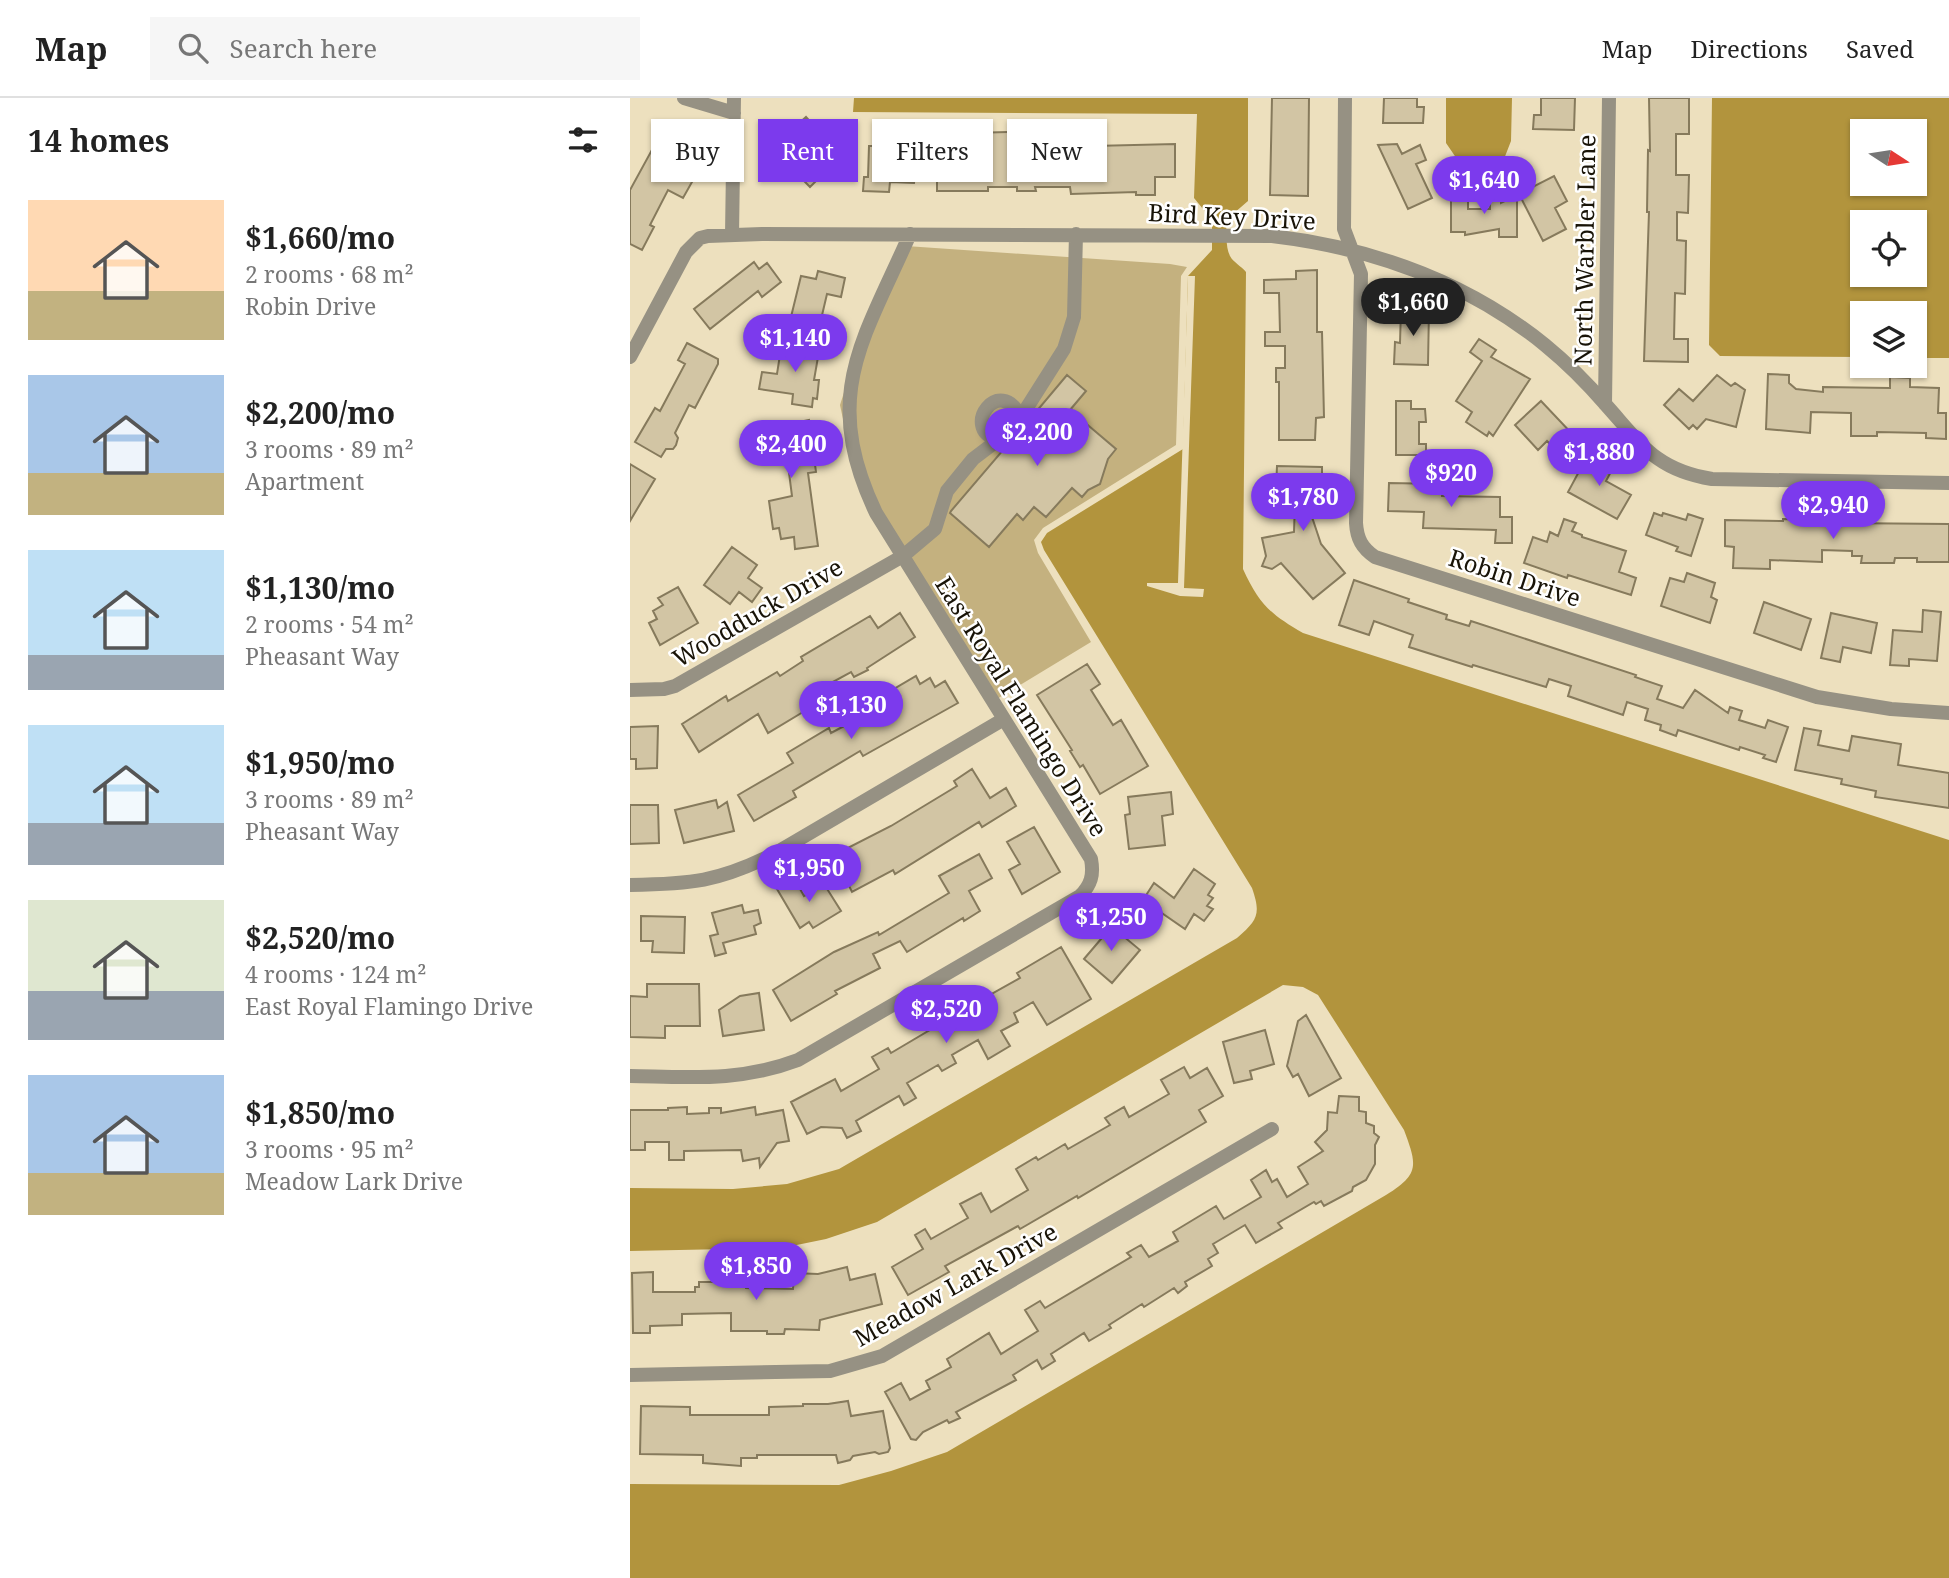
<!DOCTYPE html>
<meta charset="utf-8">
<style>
:root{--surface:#fff;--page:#f6f6f6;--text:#222;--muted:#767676;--line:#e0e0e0;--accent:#7c3aed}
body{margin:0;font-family:"Noto Serif",serif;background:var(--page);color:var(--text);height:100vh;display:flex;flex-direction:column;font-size:26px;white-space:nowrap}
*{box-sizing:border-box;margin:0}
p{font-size:23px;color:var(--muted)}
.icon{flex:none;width:38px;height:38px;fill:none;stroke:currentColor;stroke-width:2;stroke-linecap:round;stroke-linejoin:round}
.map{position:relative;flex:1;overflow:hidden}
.drawer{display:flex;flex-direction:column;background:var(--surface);width:630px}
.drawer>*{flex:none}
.banner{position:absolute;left:21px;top:21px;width:665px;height:63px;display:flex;gap:14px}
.needle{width:46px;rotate:102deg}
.tools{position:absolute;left:1220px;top:21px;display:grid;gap:14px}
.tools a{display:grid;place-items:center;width:77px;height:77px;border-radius:0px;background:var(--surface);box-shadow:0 2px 5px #0004;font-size:35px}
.price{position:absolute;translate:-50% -60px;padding:0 16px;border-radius:24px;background:var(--accent);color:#fff;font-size:23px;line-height:46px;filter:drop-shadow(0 2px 4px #0008)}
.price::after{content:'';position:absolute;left:50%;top:42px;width:21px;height:16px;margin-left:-10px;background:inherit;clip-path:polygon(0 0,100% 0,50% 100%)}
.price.on{background:#222;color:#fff}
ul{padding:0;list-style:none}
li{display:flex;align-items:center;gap:21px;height:175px;padding:0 28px}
li span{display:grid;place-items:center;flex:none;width:196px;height:140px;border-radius:0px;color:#555}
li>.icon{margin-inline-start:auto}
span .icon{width:84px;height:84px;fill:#fffc;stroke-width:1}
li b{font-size:30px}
h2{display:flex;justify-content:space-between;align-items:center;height:84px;padding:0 28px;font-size:30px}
.tag{padding:0 24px;border-radius:0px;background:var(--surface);box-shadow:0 2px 5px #0004;font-size:24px;line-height:63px}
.tag.on{background:var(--accent);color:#fff}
header{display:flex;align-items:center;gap:42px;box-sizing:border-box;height:98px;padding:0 35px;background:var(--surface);border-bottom:2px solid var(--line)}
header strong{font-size:33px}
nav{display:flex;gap:38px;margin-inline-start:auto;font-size:24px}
.search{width:490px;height:63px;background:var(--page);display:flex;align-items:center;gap:18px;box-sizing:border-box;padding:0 24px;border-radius:0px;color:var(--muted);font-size:26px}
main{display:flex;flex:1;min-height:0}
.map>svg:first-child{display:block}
.green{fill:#c4b17f}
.water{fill:#b2943d;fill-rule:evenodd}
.pier{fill:#ede0be}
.building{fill:#d2c5a4;stroke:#867a5c;stroke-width:2}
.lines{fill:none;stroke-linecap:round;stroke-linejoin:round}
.minor{stroke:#969183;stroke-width:14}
.labels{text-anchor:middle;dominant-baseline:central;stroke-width:5;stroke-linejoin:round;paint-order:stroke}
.street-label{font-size:24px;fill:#181307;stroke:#fff}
</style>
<header>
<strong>Map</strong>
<div class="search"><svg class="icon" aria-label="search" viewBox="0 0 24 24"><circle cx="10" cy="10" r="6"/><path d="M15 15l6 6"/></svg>Search here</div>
<nav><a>Map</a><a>Directions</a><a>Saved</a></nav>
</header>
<main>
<section class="drawer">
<h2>14 homes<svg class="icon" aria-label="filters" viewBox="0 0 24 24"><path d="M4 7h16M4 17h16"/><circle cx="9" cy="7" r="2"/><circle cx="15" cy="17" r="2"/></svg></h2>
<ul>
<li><span style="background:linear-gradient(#ffd9b3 65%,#c2b280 0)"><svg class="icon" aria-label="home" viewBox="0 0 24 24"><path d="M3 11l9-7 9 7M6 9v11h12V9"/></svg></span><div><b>$1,660/mo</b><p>2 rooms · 68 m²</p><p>Robin Drive</p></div></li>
<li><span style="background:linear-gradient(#a9c7e8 70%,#c2b280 0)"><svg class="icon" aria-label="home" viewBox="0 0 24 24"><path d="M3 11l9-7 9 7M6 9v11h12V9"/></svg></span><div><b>$2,200/mo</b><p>3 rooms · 89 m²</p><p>Apartment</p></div></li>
<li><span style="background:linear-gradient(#bfe0f5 75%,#9aa5b1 0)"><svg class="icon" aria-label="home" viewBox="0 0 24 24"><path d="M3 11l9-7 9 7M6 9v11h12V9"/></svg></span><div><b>$1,130/mo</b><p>2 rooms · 54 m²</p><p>Pheasant Way</p></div></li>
<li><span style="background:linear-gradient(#bfe0f5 70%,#9aa5b1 0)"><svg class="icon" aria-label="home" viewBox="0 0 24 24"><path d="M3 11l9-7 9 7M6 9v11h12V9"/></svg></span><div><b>$1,950/mo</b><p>3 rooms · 89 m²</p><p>Pheasant Way</p></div></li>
<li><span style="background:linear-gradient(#dfe7d0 65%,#9aa5b1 0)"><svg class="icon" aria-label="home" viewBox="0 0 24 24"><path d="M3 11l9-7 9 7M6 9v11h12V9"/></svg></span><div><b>$2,520/mo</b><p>4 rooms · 124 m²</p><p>East Royal Flamingo Drive</p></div></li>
<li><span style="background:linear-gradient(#a9c7e8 70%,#c2b280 0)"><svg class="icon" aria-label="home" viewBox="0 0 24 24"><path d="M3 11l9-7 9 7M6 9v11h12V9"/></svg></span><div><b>$1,850/mo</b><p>3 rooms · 95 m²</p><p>Meadow Lark Drive</p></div></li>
</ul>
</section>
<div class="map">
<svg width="1319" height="1480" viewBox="0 0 1319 1480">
<rect width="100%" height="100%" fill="#ede0be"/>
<path class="green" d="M 276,148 L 540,166 L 557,169 L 551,178 L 546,347 L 413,430 L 404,442 L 408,455 L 461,544 L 362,604 L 282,471 L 220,354 L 210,307 L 241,210 Z"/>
<path class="water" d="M 224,0 L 618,0 L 618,103 L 596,122 C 597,133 595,148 600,158 C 603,164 611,168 616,174 L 613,471 C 629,506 640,516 673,535 L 1319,742 L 1319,1480 L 0,1480 L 0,1386 L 209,1387 L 261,1373 L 317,1354 L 756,1097 C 790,1076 787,1067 774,1032 L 688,897 L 673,889 L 653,887 L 247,1124 L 196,1141 L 152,1150 L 0,1153 L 0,1090 L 103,1091 L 157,1086 L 209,1071 L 607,840 C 628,822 631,816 622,790 L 414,452 L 411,444 L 417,435 L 553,351 L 558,178 L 582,152 L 582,122 L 564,100 L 567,16 L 223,14 Z
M 816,0 L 882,0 L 881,43 L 874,61 L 852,70 L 829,64 L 816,45 Z
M 1082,0 L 1319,0 L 1319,260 L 1285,260 L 1284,215 L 1232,215 L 1232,259 L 1090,258 L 1079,247 ZM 1284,33 L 1284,86 L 1232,86 L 1232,33 ZM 1284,124 L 1284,177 L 1232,177 L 1232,124 Z"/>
<path class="pier" d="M 558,178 L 565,178 L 554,490 L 574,491 L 573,499 L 550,498 L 517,488 L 517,485 L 548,485 Z"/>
<path class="building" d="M 642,0 L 679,0 L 678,98 L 640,97 Z
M 754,0 L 787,0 L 787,9 L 794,9 L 793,25 L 753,25 Z
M 911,0 L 945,0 L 944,32 L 903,31 L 904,17 L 911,17 Z
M 1019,0 L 1059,0 L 1059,36 L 1046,36 L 1046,77 L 1059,77 L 1058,115 L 1047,114 L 1047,142 L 1056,143 L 1055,196 L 1045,195 L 1044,241 L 1058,241 L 1058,264 L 1014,263 L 1019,114 L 1017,114 L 1018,52 L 1020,53 Z
M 176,19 L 208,55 L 190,72 L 193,76 L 180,89 L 142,50 Z
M 35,28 L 60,42 L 48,64 L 67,75 L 53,100 L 38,92 L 20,127 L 24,129 L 12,152 L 0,146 L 0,92 Z
M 378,34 L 397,34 L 396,56 L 440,57 L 439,35 L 463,35 L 463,48 L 545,46 L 545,79 L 525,79 L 525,97 L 506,97 L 506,94 L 441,96 L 440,89 L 405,89 L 406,93 L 387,93 L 387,89 L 358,89 L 358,93 L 307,93 L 307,77 L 285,76 L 284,85 L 260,84 L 259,94 L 233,93 L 234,79 L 238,79 L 239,48 L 252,48 L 252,57 L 307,59 L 307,47 L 339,48 L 339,35 Z
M 767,46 L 772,56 L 790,47 L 796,62 L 786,66 L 802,100 L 778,111 L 748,47 Z
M 924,78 L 937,103 L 925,110 L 936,131 L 913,143 L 889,96 Z
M 821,93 L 838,93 L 838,111 L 860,111 L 860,96 L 871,96 L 871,105 L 887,97 L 887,139 L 869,139 L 869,131 L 835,137 L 835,134 L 821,134 Z
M 124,164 L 129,171 L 137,165 L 151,184 L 132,199 L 128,193 L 80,231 L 64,211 Z
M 687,172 L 687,234 L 692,234 L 694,319 L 686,320 L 685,342 L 649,342 L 649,284 L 646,284 L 646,270 L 655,270 L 655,248 L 635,248 L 635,234 L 650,234 L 649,195 L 634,195 L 634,182 L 666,181 L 666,173 Z
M 188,173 L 215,180 L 211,199 L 197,196 L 189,230 L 160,223 L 171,178 L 186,181 Z
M 771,211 L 799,211 L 798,267 L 764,266 L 765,244 L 770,245 Z
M 849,241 L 866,252 L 861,259 L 900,281 L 863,338 L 859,334 L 857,338 L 836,324 L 842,314 L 826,303 L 852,263 L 840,254 Z
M 152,244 L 187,250 L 185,259 L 188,259 L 184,282 L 189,282 L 187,301 L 183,300 L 182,309 L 162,306 L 163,296 L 129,291 L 132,274 L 147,276 Z
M 57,245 L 88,261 L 88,266 L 65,310 L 59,307 L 45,335 L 48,340 L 46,347 L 43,351 L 36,351 L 31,359 L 5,344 L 25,310 L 30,313 L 55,266 L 48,262 Z
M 1138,276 L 1159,277 L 1159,285 L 1166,291 L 1193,294 L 1193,289 L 1260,290 L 1260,279 L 1280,280 L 1280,289 L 1309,290 L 1308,315 L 1316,315 L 1316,341 L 1296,340 L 1296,335 L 1247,334 L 1247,338 L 1221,338 L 1221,315 L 1181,314 L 1180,335 L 1136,331 Z
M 437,277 L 456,293 L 440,312 L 486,351 L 478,361 L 470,386 L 458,392 L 452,399 L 442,390 L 416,419 L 404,409 L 393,422 L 387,416 L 359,449 L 320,415 L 321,413 L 373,352 L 384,348 L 391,343 L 405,315 Z
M 1087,277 L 1101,288 L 1105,285 L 1115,292 L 1106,329 L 1076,321 L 1067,331 L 1063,327 L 1059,331 L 1034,307 L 1049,291 L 1063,303 Z
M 766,303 L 781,303 L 781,311 L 795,311 L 796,324 L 789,324 L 789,346 L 796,346 L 796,357 L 766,357 Z
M 911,303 L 946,340 L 930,356 L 917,343 L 908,352 L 885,327 Z
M 179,322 L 186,374 L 178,375 L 188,448 L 165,451 L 164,439 L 151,441 L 149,430 L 143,431 L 139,403 L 162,398 L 157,359 L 125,363 L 121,334 Z
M 964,357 L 984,368 L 976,383 L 1001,397 L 987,421 L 938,394 L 952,368 L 956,371 Z
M 0,366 L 25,381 L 0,423 Z
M 647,368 L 692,369 L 692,416 L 681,416 L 691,446 L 715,475 L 683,501 L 651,465 L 642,471 L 632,468 L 636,458 L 632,440 L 664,434 L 665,403 L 657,403 L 657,391 L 646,391 Z
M 759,385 L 812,386 L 812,398 L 870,399 L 870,419 L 882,419 L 882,445 L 865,445 L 866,432 L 793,430 L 794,414 L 758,413 Z
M 1024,415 L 1032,418 L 1033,415 L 1056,422 L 1058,416 L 1073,421 L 1061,458 L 1046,453 L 1048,449 L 1016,437 Z
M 934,421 L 946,425 L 942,433 L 952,437 L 952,439 L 996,453 L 989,474 L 1006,480 L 1001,497 L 938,477 L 937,480 L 894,465 L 903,439 L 917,444 L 920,434 L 928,438 Z
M 1153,421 L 1209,422 L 1209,425 L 1319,426 L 1319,464 L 1287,464 L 1287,460 L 1265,460 L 1264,465 L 1231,465 L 1232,458 L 1222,458 L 1222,453 L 1192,452 L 1192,464 L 1140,462 L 1140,471 L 1103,470 L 1104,449 L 1095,448 L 1095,422 L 1153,423 Z
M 102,449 L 127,467 L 118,480 L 132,490 L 122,504 L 109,494 L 100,506 L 74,487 Z
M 1057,475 L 1085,485 L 1081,499 L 1087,502 L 1080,525 L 1031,508 L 1040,480 L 1054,484 Z
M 724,482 L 779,501 L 778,504 L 817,517 L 816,521 L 839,528 L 841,523 L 1006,577 L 1005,579 L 1032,588 L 1027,601 L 1053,610 L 1065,592 L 1098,615 L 1100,609 L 1112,613 L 1109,622 L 1135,630 L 1138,622 L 1158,629 L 1146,664 L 1133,660 L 1135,657 L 1110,649 L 1109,652 L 1048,632 L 1046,638 L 1030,632 L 1031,627 L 1015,622 L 1018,611 L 997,604 L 993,617 L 938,598 L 941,588 L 919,581 L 916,589 L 843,567 L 842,569 L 779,549 L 783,537 L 744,523 L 739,537 L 709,527 Z
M 48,489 L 68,525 L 30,547 L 19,525 L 27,521 L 23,513 L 33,507 L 28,500 Z
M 1134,504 L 1181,521 L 1171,552 L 1124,535 Z
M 1293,512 L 1311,514 L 1307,563 L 1279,561 L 1279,568 L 1260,567 L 1263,532 L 1292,534 Z
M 270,515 L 285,539 L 237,570 L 238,572 L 224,579 L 221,574 L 177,598 L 183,608 L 138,635 L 128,616 L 69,654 L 52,626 L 96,598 L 98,603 L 147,574 L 150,578 L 173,563 L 171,559 L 240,518 L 248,530 Z
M 1201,515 L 1247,525 L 1241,555 L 1213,549 L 1210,564 L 1191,560 Z
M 457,566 L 470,586 L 461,592 L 483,627 L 491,622 L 518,668 L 470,696 L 453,667 L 450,669 L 440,653 L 442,652 L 407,597 Z
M 286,578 L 290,586 L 300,580 L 305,589 L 315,583 L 328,605 L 233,658 L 230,653 L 163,693 L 166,699 L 124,723 L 108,697 L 163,665 L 157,655 L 199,630 L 201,635 L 233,618 L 230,611 Z
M 28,628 L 27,670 L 6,671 L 6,661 L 0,661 L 0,629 Z
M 1174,630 L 1191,633 L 1188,647 L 1219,653 L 1222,638 L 1271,646 L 1268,667 L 1319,675 L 1319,710 L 1245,699 L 1246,693 L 1211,686 L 1212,681 L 1165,672 Z
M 342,671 L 360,700 L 376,690 L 386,708 L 352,729 L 349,724 L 265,776 L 263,772 L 222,794 L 204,757 L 261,728 L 327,688 L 324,683 Z
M 541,694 L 543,716 L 532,718 L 535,747 L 499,751 L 495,717 L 500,716 L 498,699 Z
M 86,702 L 88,710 L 97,704 L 104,733 L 54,745 L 45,712 Z
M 0,707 L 28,707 L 29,745 L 0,746 Z
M 404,729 L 430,774 L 392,796 L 379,772 L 390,766 L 377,744 Z
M 349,756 L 362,780 L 339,793 L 350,813 L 334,823 L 333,820 L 277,854 L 270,843 L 243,856 L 250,870 L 205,893 L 207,896 L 161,923 L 143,892 L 204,854 L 248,834 L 249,837 L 319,795 L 309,778 Z
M 564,771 L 585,786 L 578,797 L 583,800 L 577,808 L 583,811 L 574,823 L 564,816 L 555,831 L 513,802 L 524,785 L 544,800 Z
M 164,780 L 174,798 L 194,786 L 211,813 L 183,830 L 179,824 L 170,830 L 147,791 Z
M 112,807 L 114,815 L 128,812 L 131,825 L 124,828 L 126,836 L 93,845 L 96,855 L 85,858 L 80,838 L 88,836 L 82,815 Z
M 11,818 L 55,819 L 54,855 L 22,854 L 23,843 L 11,843 Z
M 475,823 L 510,852 L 482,885 L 454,861 L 471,841 L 465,836 Z
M 431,849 L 461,901 L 417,927 L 403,904 L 384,915 L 388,924 L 371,933 L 380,948 L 358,961 L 348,942 L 322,957 L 326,965 L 312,973 L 308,967 L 277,985 L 286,1000 L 274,1007 L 269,998 L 226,1023 L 231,1033 L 217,1040 L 212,1030 L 191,1029 L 177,1036 L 161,1004 L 205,981 L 211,993 L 249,971 L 242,959 L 258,950 L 261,955 L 332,913 L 330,909 L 345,900 L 347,904 L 390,880 L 387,875 Z
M 17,886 L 69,886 L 70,928 L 35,928 L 35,940 L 0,939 L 0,898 L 17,899 Z
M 129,895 L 134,932 L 93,938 L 89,912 L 110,898 Z
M 676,917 L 711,980 L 679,998 L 668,976 L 663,979 L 657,968 L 668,923 Z
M 635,932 L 644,966 L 620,973 L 622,981 L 604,985 L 593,944 Z
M 554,969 L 560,980 L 577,970 L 593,998 L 569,1012 L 576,1024 L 448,1100 L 447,1098 L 390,1131 L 388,1128 L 315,1168 L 319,1174 L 278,1197 L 262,1169 L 293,1151 L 285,1137 L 295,1131 L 301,1141 L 338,1120 L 330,1106 L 351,1095 L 361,1114 L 398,1092 L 386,1071 L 406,1059 L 408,1062 L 435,1046 L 438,1051 L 480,1027 L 475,1020 L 494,1009 L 499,1019 L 539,996 L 531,982 Z
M 709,998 L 729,999 L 729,1013 L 736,1014 L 736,1025 L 744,1028 L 744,1035 L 749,1039 L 745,1047 L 745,1066 L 736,1082 L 723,1089 L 722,1093 L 694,1108 L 691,1103 L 686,1106 L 684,1104 L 648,1125 L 652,1130 L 626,1145 L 615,1127 L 583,1146 L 588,1155 L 578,1161 L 582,1168 L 555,1184 L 557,1188 L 548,1195 L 544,1190 L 514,1209 L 512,1206 L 479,1227 L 481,1230 L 459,1243 L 454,1235 L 421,1256 L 425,1263 L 412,1271 L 407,1262 L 383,1277 L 386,1282 L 326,1314 L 330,1320 L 319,1325 L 317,1322 L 293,1334 L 286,1342 L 281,1341 L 255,1294 L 271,1285 L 280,1302 L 300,1291 L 296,1283 L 321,1269 L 317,1261 L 359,1235 L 371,1256 L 408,1233 L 395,1212 L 410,1203 L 415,1210 L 501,1159 L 497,1155 L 511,1147 L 519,1159 L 548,1143 L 543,1134 L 586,1108 L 594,1121 L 631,1099 L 621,1082 L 636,1072 L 642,1084 L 647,1081 L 657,1099 L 678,1086 L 668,1069 L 693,1053 L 685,1044 L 697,1032 L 698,1014 L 707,1015 Z
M 57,1009 L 57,1016 L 79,1015 L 79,1010 L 91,1010 L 91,1015 L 125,1009 L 126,1017 L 153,1012 L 159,1043 L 147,1045 L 130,1069 L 129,1060 L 113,1063 L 111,1052 L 54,1053 L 54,1062 L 39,1062 L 39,1044 L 15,1044 L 15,1052 L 0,1052 L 0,1012 L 38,1012 L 38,1010 Z
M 217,1169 L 220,1182 L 245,1176 L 252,1206 L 190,1222 L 189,1232 L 155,1231 L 154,1236 L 137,1236 L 137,1233 L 101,1233 L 101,1215 L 52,1216 L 52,1227 L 20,1228 L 20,1235 L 3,1235 L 2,1175 L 23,1174 L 23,1194 L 65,1194 L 65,1189 L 69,1189 L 69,1184 L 94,1184 L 94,1175 L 116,1174 L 116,1190 L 163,1191 L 164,1175 L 188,1176 Z
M 218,1303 L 221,1318 L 253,1313 L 260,1350 L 258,1354 L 249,1356 L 245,1354 L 223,1358 L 220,1362 L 208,1365 L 206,1357 L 127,1357 L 127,1360 L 111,1360 L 111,1368 L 73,1365 L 73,1357 L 10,1356 L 11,1308 L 60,1309 L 60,1317 L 139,1317 L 139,1309 L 173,1308 L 173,1306 L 198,1306 Z"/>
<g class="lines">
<path class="minor" d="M 54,0 L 104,15
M 715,0 L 714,131 L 731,176 L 726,425 C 727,441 732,450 745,459 L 1187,599 L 1261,611 L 1319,615
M 102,137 L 104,0
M 0,259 L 56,154 L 70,140 L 78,138 L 132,136 L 642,138 C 742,150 836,183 915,247 C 937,265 958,286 976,307 C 1012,347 1026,372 1082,381 L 1319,385
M 975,306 L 979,0
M 391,319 C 369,276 331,330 366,341 C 381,346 389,332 391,319 L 434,251 L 444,219 L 446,136
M 0,592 L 34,591 L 45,588 L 273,458 L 305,431 L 317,393 L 343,361 L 368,342
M 0,787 C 61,786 88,784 144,756 L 374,621
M 0,978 C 60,979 110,984 168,962 L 450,798 C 461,787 464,777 461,761 L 246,415 C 190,297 233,243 280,136
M 0,1277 L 200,1273 L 252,1258 L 642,1031"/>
</g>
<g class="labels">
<g class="street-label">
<text transform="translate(602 118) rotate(3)">Bird Key Drive</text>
<text transform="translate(954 152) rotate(-89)">North Warbler Lane</text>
<text transform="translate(885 479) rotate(18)">Robin Drive</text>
<text transform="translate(127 514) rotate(-30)">Woodduck Drive</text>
<text transform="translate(392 608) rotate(58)">East Royal Flamingo Drive</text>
<text transform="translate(325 1186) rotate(-29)">Meadow Lark Drive</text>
</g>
</g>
</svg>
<div class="tools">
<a><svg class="needle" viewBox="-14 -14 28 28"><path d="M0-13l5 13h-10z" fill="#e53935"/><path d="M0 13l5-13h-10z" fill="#767676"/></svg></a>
<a><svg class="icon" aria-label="locate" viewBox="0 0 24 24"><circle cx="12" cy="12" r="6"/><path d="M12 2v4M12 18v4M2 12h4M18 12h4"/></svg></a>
<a><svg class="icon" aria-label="layers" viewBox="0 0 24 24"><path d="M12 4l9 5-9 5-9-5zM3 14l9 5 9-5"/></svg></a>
</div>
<b class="price" style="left:854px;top:118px">$1,640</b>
<b class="price on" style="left:783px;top:240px">$1,660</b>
<b class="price" style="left:165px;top:276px">$1,140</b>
<b class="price" style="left:407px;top:370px">$2,200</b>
<b class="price" style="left:161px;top:382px">$2,400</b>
<b class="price" style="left:969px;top:390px">$1,880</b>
<b class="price" style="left:821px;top:411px">$920</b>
<b class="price" style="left:673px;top:435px">$1,780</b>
<b class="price" style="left:1203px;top:443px">$2,940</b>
<b class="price" style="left:221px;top:643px">$1,130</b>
<b class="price" style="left:179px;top:806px">$1,950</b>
<b class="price" style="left:481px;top:855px">$1,250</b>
<b class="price" style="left:316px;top:947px">$2,520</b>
<b class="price" style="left:126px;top:1204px">$1,850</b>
<div class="banner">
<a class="tag">Buy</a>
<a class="tag on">Rent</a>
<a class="tag">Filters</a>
<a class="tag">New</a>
</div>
</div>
</main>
